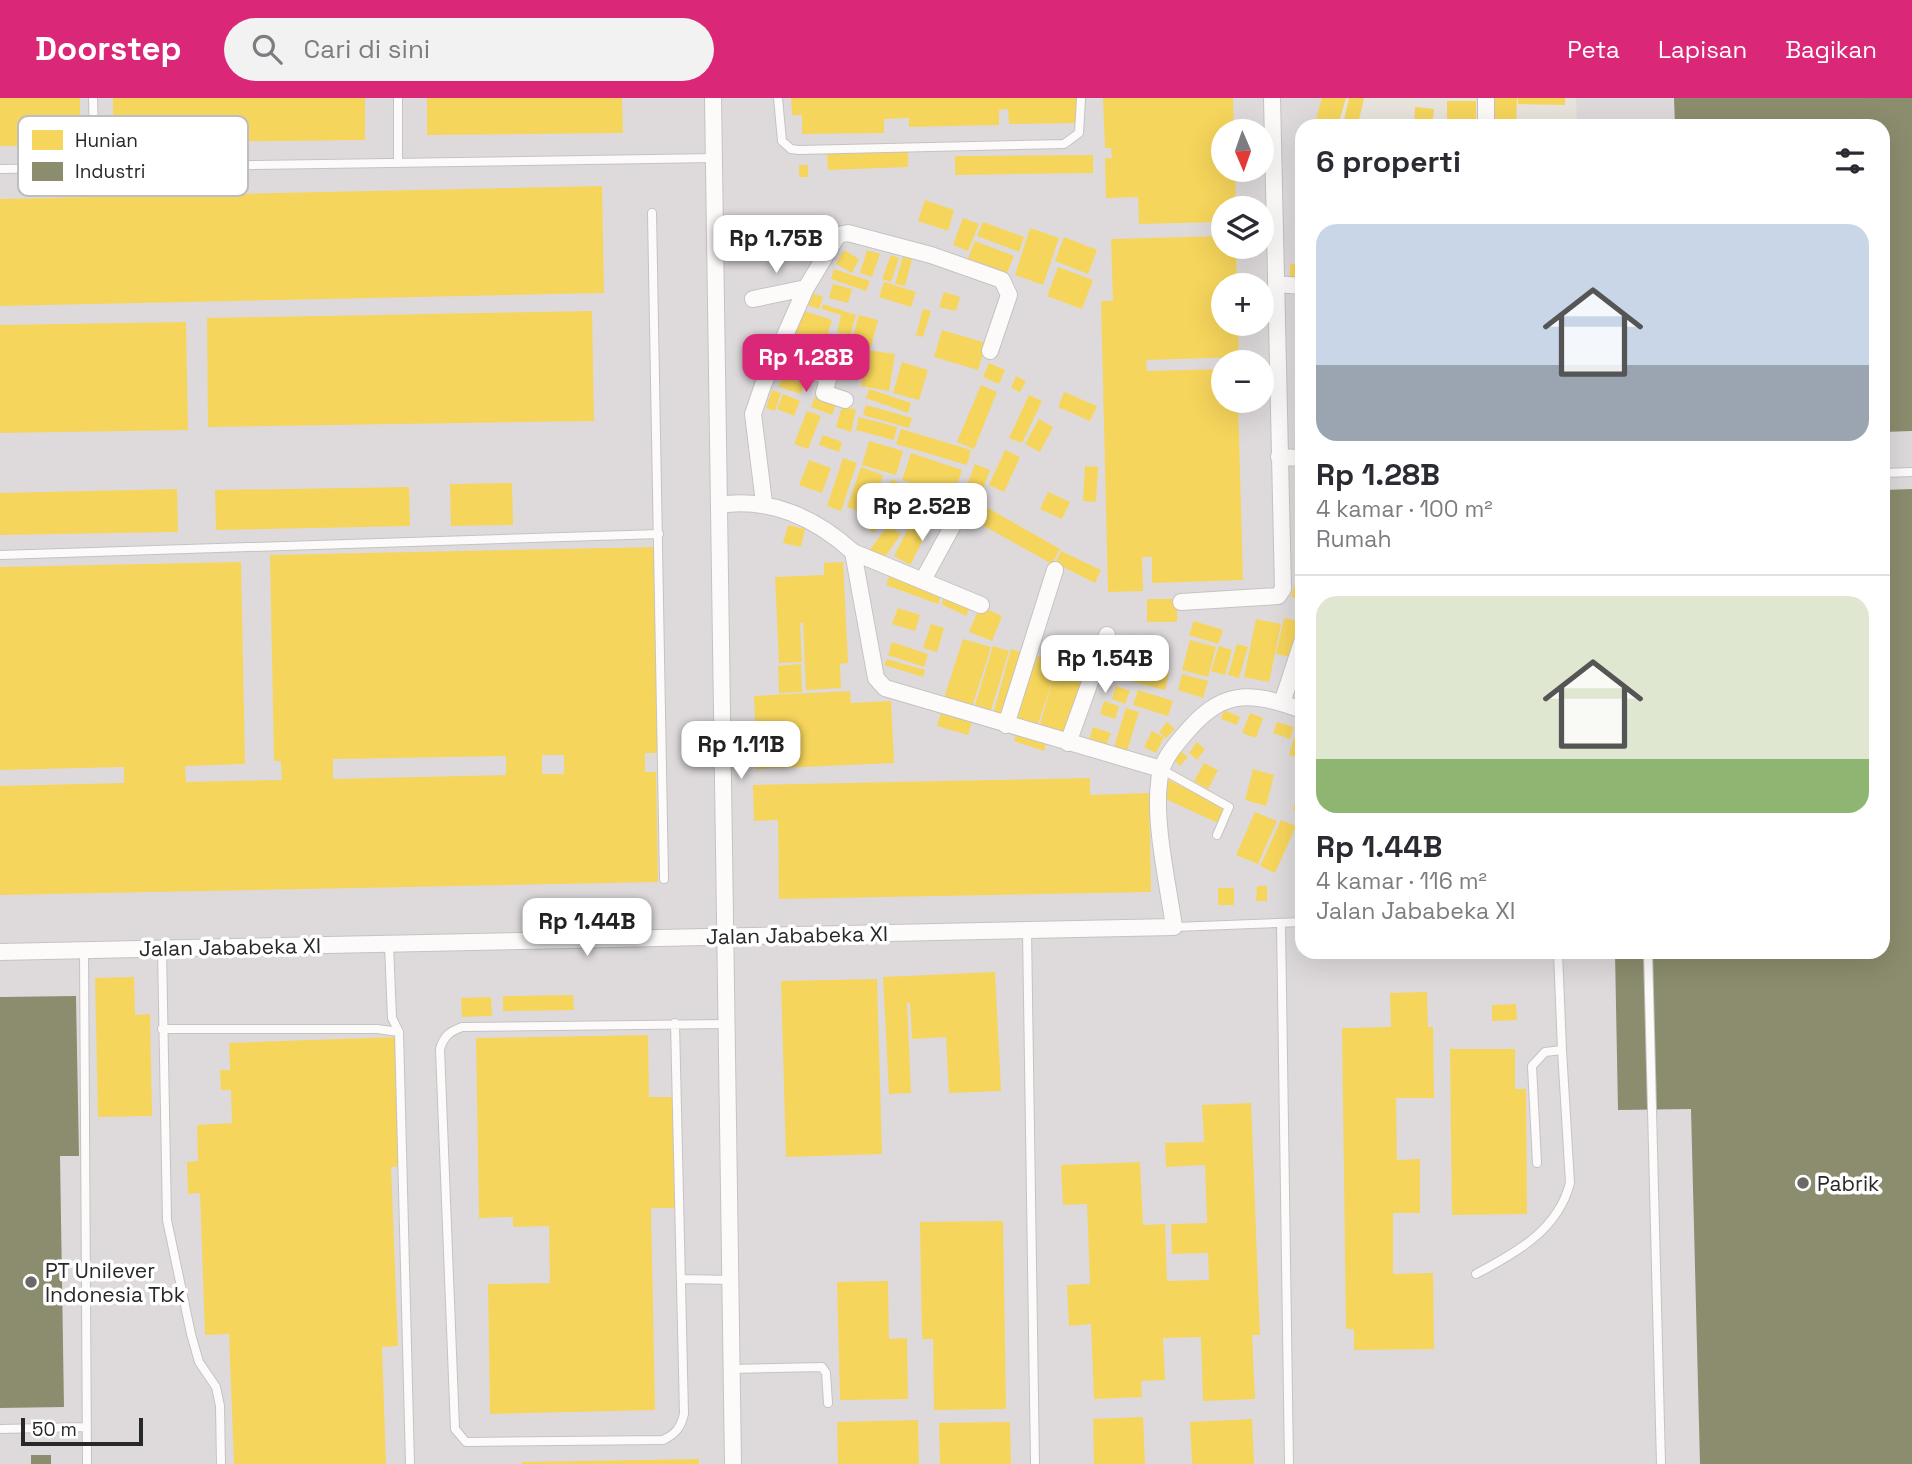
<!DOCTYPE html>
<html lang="id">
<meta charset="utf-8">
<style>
:root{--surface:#fff;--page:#f2f2f3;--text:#2b2b33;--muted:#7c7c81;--line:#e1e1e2;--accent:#db2777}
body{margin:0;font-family:"Space Grotesk",sans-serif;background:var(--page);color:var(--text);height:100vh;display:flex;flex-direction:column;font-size:26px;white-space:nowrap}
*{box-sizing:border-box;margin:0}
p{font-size:23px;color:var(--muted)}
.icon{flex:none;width:38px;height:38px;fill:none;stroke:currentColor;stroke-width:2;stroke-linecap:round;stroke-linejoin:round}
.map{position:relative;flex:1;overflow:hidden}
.sheet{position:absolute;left:1295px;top:21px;width:595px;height:840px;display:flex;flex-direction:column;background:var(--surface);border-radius:21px;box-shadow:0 7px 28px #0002}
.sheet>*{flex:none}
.needle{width:46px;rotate:178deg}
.tools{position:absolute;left:1211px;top:21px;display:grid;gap:14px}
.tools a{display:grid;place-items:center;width:63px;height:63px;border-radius:50%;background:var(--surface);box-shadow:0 7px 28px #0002;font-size:35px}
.scale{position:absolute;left:21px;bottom:18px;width:122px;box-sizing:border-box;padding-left:7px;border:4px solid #282828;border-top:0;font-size:19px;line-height:24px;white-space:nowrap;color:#282828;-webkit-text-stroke:5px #fff;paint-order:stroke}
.price{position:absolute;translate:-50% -60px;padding:0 16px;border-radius:14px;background:#fff;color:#222;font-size:23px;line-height:46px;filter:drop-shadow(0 2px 4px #0008)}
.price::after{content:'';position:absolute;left:50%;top:42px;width:21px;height:16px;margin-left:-10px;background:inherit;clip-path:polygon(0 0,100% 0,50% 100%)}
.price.current{background:var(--accent);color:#fff}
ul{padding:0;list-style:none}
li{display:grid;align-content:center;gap:14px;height:371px;padding:0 21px}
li+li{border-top:2px solid var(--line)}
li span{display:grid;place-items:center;height:217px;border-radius:21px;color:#555}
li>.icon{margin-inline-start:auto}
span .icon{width:126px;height:126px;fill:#fffc;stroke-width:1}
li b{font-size:30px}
h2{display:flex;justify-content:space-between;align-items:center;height:84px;padding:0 21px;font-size:30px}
header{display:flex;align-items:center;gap:42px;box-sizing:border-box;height:98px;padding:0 35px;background:var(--accent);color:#fff}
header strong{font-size:33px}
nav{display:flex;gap:38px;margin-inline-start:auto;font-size:24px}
.search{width:490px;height:63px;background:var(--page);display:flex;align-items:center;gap:18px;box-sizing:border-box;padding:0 24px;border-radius:38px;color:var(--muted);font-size:26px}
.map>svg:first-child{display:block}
.industrial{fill:#dedadc;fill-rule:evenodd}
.homes{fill:#f6d55c;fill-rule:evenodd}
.industry{fill:#8c8c6e}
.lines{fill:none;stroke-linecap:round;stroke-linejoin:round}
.service-casing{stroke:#c4c3c3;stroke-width:10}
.minor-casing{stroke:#c4c3c3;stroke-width:18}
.service{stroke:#fcfbfa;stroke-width:8}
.minor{stroke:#fcfbfa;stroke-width:16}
.poi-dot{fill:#6b6967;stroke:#fff;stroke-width:2.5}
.labels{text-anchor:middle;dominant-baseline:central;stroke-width:7;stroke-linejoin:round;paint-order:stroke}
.street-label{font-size:21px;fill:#282828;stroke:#fff}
.poi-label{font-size:21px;fill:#282828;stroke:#fff;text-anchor:start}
.key{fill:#fff;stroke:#bebebe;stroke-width:2}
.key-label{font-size:19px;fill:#282828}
</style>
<header>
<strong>Doorstep</strong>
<div class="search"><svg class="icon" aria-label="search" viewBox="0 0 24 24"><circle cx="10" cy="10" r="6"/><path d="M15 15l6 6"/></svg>Cari di sini</div>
<nav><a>Peta</a><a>Lapisan</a><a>Bagikan</a></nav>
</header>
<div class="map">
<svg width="1912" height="1366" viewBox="0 0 1912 1366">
<rect width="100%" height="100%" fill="#e8e3dd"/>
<path class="industrial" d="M 0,0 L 1334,0 L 1334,28 L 1302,28 L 1302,854 L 1883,854 L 1883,28 L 1577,28 L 1576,0 L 1912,0 L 1912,1366 L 0,1366 ZM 1223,33 L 1262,33 L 1262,72 L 1223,72 ZM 1223,110 L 1262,110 L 1262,149 L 1223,149 ZM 1223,187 L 1262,187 L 1262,226 L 1223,226 ZM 1223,264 L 1262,264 L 1262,303 L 1223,303 Z"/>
<path class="homes" d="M 0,0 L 80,0 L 80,21 L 75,22 L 75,47 L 0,48 Z
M 113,0 L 365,0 L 365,42 L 113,45 Z
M 427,0 L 622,0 L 623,35 L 427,37 Z
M 791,0 L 1079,0 L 1079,25 L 1009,26 L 1008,11 L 999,12 L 999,27 L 909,29 L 909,20 L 884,21 L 884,35 L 802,36 L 802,17 L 792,17 Z
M 1103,0 L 1233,0 L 1234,33 L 1223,33 L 1223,72 L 1235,72 L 1236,110 L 1223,110 L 1223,124 L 1139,126 L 1138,99 L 1106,100 L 1105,60 L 1112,60 L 1111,50 L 1105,50 Z
M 1322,0 L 1346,0 L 1338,27 L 1316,21 Z
M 1349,0 L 1364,0 L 1358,26 L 1344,22 Z
M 1495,0 L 1517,0 L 1516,28 L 1495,28 Z
M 1518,0 L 1565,0 L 1565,7 L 1518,6 Z
M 1447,3 L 1476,3 L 1476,21 L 1447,21 Z
M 1415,9 L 1434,11 L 1432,28 L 1414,28 Z
M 1449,24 L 1471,24 L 1470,28 L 1449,28 Z
M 908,54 L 908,69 L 828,72 L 827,56 Z
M 1093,57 L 1093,75 L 955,77 L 955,58 Z
M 799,67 L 808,67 L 808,79 L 799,79 Z
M 602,88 L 604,195 L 0,208 L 0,101 Z
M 925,102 L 954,112 L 948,133 L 918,123 Z
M 963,120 L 979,126 L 968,153 L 953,147 Z
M 983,124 L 1024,139 L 1019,154 L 977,138 Z
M 1030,130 L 1059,140 L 1043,187 L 1015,177 Z
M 1223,138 L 1223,149 L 1236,149 L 1237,187 L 1223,187 L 1223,226 L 1238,226 L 1239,259 L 1146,262 L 1147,273 L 1223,271 L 1223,303 L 1238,303 L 1243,482 L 1152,485 L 1152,459 L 1142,459 L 1143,493 L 1108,494 L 1101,203 L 1113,203 L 1111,141 Z
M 1064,139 L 1097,152 L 1088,176 L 1055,163 Z
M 975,143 L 1014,158 L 1005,180 L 966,165 Z
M 844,152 L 859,161 L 852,175 L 836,166 Z
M 867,152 L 880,156 L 872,179 L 860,175 Z
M 891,157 L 899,160 L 891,184 L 882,181 Z
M 903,159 L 912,161 L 905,188 L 895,186 Z
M 1290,166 L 1302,166 L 1302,180 L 1290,181 Z
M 1058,169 L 1093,182 L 1082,211 L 1047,198 Z
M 834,171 L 870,183 L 866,193 L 831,181 Z
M 884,184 L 916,194 L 911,209 L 879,199 Z
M 833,186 L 852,191 L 848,205 L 829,200 Z
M 809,194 L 823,199 L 819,211 L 804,206 Z
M 944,194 L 960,199 L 956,213 L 939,209 Z
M 823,206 L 856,217 L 850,238 L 837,234 L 841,217 L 822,211 Z
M 923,211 L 931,213 L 923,239 L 916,237 Z
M 801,212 L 832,222 L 820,261 L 788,251 Z
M 592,213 L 594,323 L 208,329 L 207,220 Z
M 859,217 L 878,222 L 871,249 L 851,244 Z
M 186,224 L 188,332 L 0,335 L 0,227 Z
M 942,232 L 986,245 L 978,272 L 934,259 Z
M 832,238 L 842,243 L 833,261 L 823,256 Z
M 867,252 L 895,256 L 889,293 L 861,288 Z
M 792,255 L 817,262 L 814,271 L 789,264 Z
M 902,264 L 928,272 L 919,302 L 893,295 Z
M 989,265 L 1005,272 L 999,286 L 983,279 Z
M 1016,278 L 1026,283 L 1020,294 L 1011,290 Z
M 782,279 L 804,285 L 801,296 L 779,289 Z
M 981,287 L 997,294 L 974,351 L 957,344 Z
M 869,291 L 911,305 L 908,315 L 866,300 Z
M 772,292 L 781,295 L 775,313 L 766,310 Z
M 818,293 L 838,301 L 832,317 L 811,309 Z
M 1064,294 L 1097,308 L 1090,323 L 1058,309 Z
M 783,296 L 800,303 L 794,318 L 777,311 Z
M 1029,297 L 1042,303 L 1022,345 L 1009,340 Z
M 866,307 L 912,320 L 909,330 L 863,317 Z
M 842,308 L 856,312 L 851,334 L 836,329 Z
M 807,313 L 821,318 L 808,351 L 794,346 Z
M 859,319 L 897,329 L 894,342 L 856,332 Z
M 1039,321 L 1053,329 L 1040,354 L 1025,346 Z
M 901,331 L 971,352 L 967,367 L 896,346 Z
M 823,337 L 842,344 L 839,354 L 819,347 Z
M 869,343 L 903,353 L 896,377 L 862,367 Z
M 1005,352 L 1020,359 L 1004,394 L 989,387 Z
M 911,355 L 962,372 L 953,399 L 902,382 Z
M 843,360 L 857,365 L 841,413 L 827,408 Z
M 809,362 L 831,370 L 822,395 L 799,387 Z
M 975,366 L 990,372 L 972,420 L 957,414 Z
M 1085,368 L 1098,369 L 1096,404 L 1083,403 Z
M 861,369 L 883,377 L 870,417 L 847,409 Z
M 892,381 L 903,387 L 874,435 L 864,428 Z
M 512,385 L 513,427 L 451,428 L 450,386 Z
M 907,386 L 921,394 L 901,429 L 887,421 Z
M 409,389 L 410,428 L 216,432 L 215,392 Z
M 177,391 L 178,434 L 0,437 L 0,395 Z
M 1048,394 L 1070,404 L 1062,421 L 1040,411 Z
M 925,398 L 941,407 L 910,467 L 894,458 Z
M 986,409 L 1060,451 L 1052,466 L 977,424 Z
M 788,427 L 805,431 L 801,449 L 783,445 Z
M 888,427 L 901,436 L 883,462 L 869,453 Z
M 655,449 L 660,655 L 645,655 L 645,674 L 656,674 L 658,784 L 0,797 L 0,688 L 124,685 L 124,669 L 0,672 L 0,469 L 241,464 L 245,666 L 185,668 L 186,684 L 282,682 L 281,663 L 274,663 L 270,457 ZM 542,657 L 564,657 L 564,676 L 542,676 ZM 506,658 L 506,677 L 333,681 L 333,661 Z
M 1061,453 L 1101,472 L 1095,485 L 1055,465 Z
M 843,464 L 848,565 L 840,566 L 841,590 L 806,592 L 803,525 L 800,525 L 802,564 L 779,565 L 775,479 L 824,477 L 824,465 Z
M 1301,465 L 1302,465 L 1302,502 L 1291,499 Z
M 891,474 L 943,493 L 938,506 L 886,487 Z
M 947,494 L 972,505 L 966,518 L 941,506 Z
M 1147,501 L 1177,501 L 1177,524 L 1147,524 Z
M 980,508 L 1002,518 L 992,543 L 969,534 Z
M 898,510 L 920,517 L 915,533 L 892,526 Z
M 1284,520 L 1298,523 L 1291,559 L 1276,556 Z
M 1256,521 L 1281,526 L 1269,584 L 1244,579 Z
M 1194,523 L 1223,532 L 1218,546 L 1189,537 Z
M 931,526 L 944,530 L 937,554 L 923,550 Z
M 1131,536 L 1143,540 L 1138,557 L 1125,553 Z
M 1147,536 L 1158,539 L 1152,564 L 1141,562 Z
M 963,541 L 991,549 L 971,612 L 943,603 Z
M 1190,542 L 1216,549 L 1208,579 L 1182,572 Z
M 892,544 L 928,556 L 924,569 L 888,557 Z
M 1237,546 L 1248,549 L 1239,580 L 1228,577 Z
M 993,548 L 1009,553 L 991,612 L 975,607 Z
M 1219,548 L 1232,552 L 1225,577 L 1211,573 Z
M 1011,551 L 1024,555 L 1005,619 L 993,616 Z
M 1034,557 L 1087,577 L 1068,639 L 1039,630 L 1053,581 L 1037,629 L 1012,621 Z
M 887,561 L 925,572 L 923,579 L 884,567 Z
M 1118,562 L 1169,575 L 1165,592 L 1114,579 Z
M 801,566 L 802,594 L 779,595 L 778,568 Z
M 1182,576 L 1208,583 L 1203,600 L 1178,592 Z
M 1116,588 L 1130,593 L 1125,606 L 1112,601 Z
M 1138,592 L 1173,603 L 1168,618 L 1133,607 Z
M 850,593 L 851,605 L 891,603 L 894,665 L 756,671 L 755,644 L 780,643 L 779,623 L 755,625 L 754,598 Z
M 1104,603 L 1119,608 L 1115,621 L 1100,616 Z
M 1126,610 L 1139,614 L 1126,656 L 1113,652 Z
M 1224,612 L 1240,619 L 1237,627 L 1221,621 Z
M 941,615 L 972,624 L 968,637 L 937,628 Z
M 1250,615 L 1263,620 L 1256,640 L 1242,635 Z
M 1167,624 L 1175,631 L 1166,640 L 1159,634 Z
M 1277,624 L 1294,629 L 1290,641 L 1273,635 Z
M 1093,629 L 1111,635 L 1106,648 L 1089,641 Z
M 1017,633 L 1047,643 L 1044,653 L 1014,643 Z
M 1152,633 L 1164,639 L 1156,655 L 1144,649 Z
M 1294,639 L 1302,642 L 1302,660 L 1289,657 Z
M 1197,644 L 1205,651 L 1197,662 L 1189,655 Z
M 1178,651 L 1188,659 L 1180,668 L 1171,660 Z
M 1204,665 L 1218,672 L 1208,691 L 1194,683 Z
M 1253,671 L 1274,677 L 1266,708 L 1245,702 Z
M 1090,680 L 1090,697 L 1149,695 L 1151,794 L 779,801 L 778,722 L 754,723 L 753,687 Z
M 1166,681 L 1226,708 L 1218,725 L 1159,698 Z
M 1298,695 L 1302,696 L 1302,715 L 1293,712 Z
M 1255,714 L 1277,723 L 1258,766 L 1236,757 Z
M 1281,722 L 1296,728 L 1275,775 L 1260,768 Z
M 1257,788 L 1267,788 L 1267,803 L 1256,803 Z
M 1218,790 L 1234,790 L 1234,807 L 1218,807 Z
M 995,874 L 1001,993 L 949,995 L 946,939 L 912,941 L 910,905 L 907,905 L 911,995 L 889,996 L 883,879 Z
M 134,879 L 135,917 L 150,916 L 152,1018 L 98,1019 L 95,880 Z
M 877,881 L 882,1056 L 786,1059 L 781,883 Z
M 1427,894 L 1428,929 L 1433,929 L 1434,1000 L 1396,1000 L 1397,1062 L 1420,1061 L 1420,1115 L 1393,1115 L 1393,1176 L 1433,1175 L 1434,1251 L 1354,1252 L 1354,1231 L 1346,1231 L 1342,930 L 1391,929 L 1390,895 Z
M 573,897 L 574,912 L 503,913 L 503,898 Z
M 491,899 L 492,918 L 462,919 L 461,900 Z
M 1516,906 L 1517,922 L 1492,923 L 1492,907 Z
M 648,937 L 649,999 L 674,999 L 677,1110 L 651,1110 L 655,1312 L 490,1316 L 488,1186 L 550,1185 L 549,1128 L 513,1129 L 513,1119 L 479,1120 L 476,940 Z
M 397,939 L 402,1068 L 391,1069 L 398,1248 L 382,1249 L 386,1366 L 234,1366 L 229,1236 L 205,1237 L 200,1095 L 188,1096 L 187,1064 L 198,1063 L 197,1027 L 232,1025 L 231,992 L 221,992 L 220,972 L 230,972 L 229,945 Z
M 1450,951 L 1515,951 L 1515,991 L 1526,991 L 1527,1116 L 1452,1117 Z
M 1251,1005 L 1260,1237 L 1252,1237 L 1255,1301 L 1203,1303 L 1201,1239 L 1163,1240 L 1165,1282 L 1141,1283 L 1142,1299 L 1094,1301 L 1091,1226 L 1069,1228 L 1067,1187 L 1090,1186 L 1087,1106 L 1063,1107 L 1061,1067 L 1140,1064 L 1143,1127 L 1165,1126 L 1167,1183 L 1209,1182 L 1208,1155 L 1172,1156 L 1171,1126 L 1207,1125 L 1205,1067 L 1166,1069 L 1165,1045 L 1204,1044 L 1202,1007 Z
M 1003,1123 L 1006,1311 L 934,1312 L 933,1241 L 922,1241 L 920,1124 Z
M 888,1183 L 889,1241 L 907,1240 L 908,1301 L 840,1302 L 837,1184 Z
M 1143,1319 L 1145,1366 L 1094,1366 L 1093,1321 Z
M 1252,1321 L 1254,1366 L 1192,1366 L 1190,1324 Z
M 918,1322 L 919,1366 L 838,1366 L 837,1324 Z
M 1010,1324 L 1011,1366 L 940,1366 L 939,1325 Z
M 699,1361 L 699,1366 L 522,1366 L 522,1364 Z"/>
<path class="industry" d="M 1674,0 L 1912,0 L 1912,333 L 1883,334 L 1883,28 L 1675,28 Z
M 1912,391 L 1912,1366 L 1700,1366 L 1691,1011 L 1618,1012 L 1615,854 L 1883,854 L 1883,392 Z
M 76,898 L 79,1058 L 60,1058 L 64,1309 L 0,1310 L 0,899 Z
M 31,1357 L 51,1357 L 51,1366 L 31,1366 Z"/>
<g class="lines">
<defs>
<path id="service" d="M 93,0 L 95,67
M 398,0 L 398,65
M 778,0 L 782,43 L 791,51 L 799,52 L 1064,46 L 1079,35 L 1081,0
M 0,71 L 714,60
M 652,115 L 664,781
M 1883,375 L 1912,374
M 0,457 L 659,436
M 1161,671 L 1229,709 L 1217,737
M 1281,825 L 1289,1366
M 1174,829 L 1302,824
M 1027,832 L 1035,1366
M 389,846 L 392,920 L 399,934 L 410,1366
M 162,851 L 167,1122 L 191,1236 L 199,1264 L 216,1289 L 220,1308 L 221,1366
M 84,852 L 87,1366
M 1648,854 L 1661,1366
M 675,925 L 684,1316 C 681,1329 676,1336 663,1342 L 466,1344 L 455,1331 L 440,951 C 444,938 449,934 462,929 L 726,926
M 162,931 L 377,931 L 399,934
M 1537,1065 L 1532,968 L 1545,954 L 1562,952 L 1558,854
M 1476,1176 C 1516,1155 1558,1132 1570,1085 L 1562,952
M 683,1181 L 730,1182
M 731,1271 L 822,1269 L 826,1275 L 828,1305
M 0,1331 L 87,1329"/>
<path id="minor" d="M 713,0 L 733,1366
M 1486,28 L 1486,0
M 1276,186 L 1302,188
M 753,201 L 806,190
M 773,263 L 829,278 L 824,295 L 845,302
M 1279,359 L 1302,360
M 764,405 L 753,316 L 763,287 L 806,190 L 838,137 L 848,135 L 931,157 L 1002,182 L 1009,197 L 990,253
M 719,407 C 770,399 816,420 853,454 L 876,580 L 885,590 L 1161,671
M 853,454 L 981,507
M 923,482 L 953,427
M 1181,504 L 1278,498 L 1283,491 L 1272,0
M 1282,605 L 1302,544
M 1006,627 L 1055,472
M 1068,645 L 1107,537
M 0,854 L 1174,829 C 1168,786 1154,726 1159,685 C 1160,666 1171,652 1183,638 C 1221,592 1247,592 1302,612"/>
</defs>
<use href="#service" class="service-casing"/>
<use href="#minor" class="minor-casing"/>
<use href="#service" class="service"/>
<use href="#minor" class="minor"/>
</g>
<g class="poi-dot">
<circle cx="1803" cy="1085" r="7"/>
<circle cx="31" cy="1184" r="7"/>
</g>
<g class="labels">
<g class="street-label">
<text transform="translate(797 837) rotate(-1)">Jalan Jababeka XI</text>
<text transform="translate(230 849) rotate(-1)">Jalan Jababeka XI</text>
</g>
<g class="poi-label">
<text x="1817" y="1085">Pabrik</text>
<text x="45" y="1172">PT Unilever<tspan x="45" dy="24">Indonesia Tbk</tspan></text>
</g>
</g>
<rect x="18" y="18" width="230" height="80" rx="10" class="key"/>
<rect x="32" y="32" width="31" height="20" fill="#f6d55c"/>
<rect x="32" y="64" width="31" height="19" fill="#8c8c6e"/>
<g class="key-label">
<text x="75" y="49">Hunian</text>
<text x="75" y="80">Industri</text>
</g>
</svg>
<div class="tools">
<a><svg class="needle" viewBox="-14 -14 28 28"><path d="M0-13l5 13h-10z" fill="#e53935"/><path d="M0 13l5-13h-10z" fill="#7c7c81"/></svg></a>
<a><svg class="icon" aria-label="layers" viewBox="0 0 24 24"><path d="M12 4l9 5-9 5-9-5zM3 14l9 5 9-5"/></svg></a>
<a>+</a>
<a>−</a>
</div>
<div class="scale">50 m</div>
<b class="price" style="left:776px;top:177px">Rp 1.75B</b>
<b class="price current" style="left:806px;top:296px">Rp 1.28B</b>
<b class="price" style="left:922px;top:445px">Rp 2.52B</b>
<b class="price" style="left:1105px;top:597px">Rp 1.54B</b>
<b class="price" style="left:741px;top:683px">Rp 1.11B</b>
<b class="price" style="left:587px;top:860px">Rp 1.44B</b>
<section class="sheet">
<h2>6 properti<svg class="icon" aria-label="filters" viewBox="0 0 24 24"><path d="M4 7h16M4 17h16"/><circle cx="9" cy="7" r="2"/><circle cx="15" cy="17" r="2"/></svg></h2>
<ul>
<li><span style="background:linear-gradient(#c9d6e8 65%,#9aa5b1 0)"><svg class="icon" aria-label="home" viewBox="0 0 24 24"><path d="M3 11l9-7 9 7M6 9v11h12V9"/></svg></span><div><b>Rp 1.28B</b><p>4 kamar · 100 m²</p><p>Rumah</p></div></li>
<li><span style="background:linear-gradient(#dfe7d0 75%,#8fb573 0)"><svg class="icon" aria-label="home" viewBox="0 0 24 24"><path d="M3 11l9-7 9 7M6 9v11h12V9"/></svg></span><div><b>Rp 1.44B</b><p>4 kamar · 116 m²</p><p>Jalan Jababeka XI</p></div></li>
</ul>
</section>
</div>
